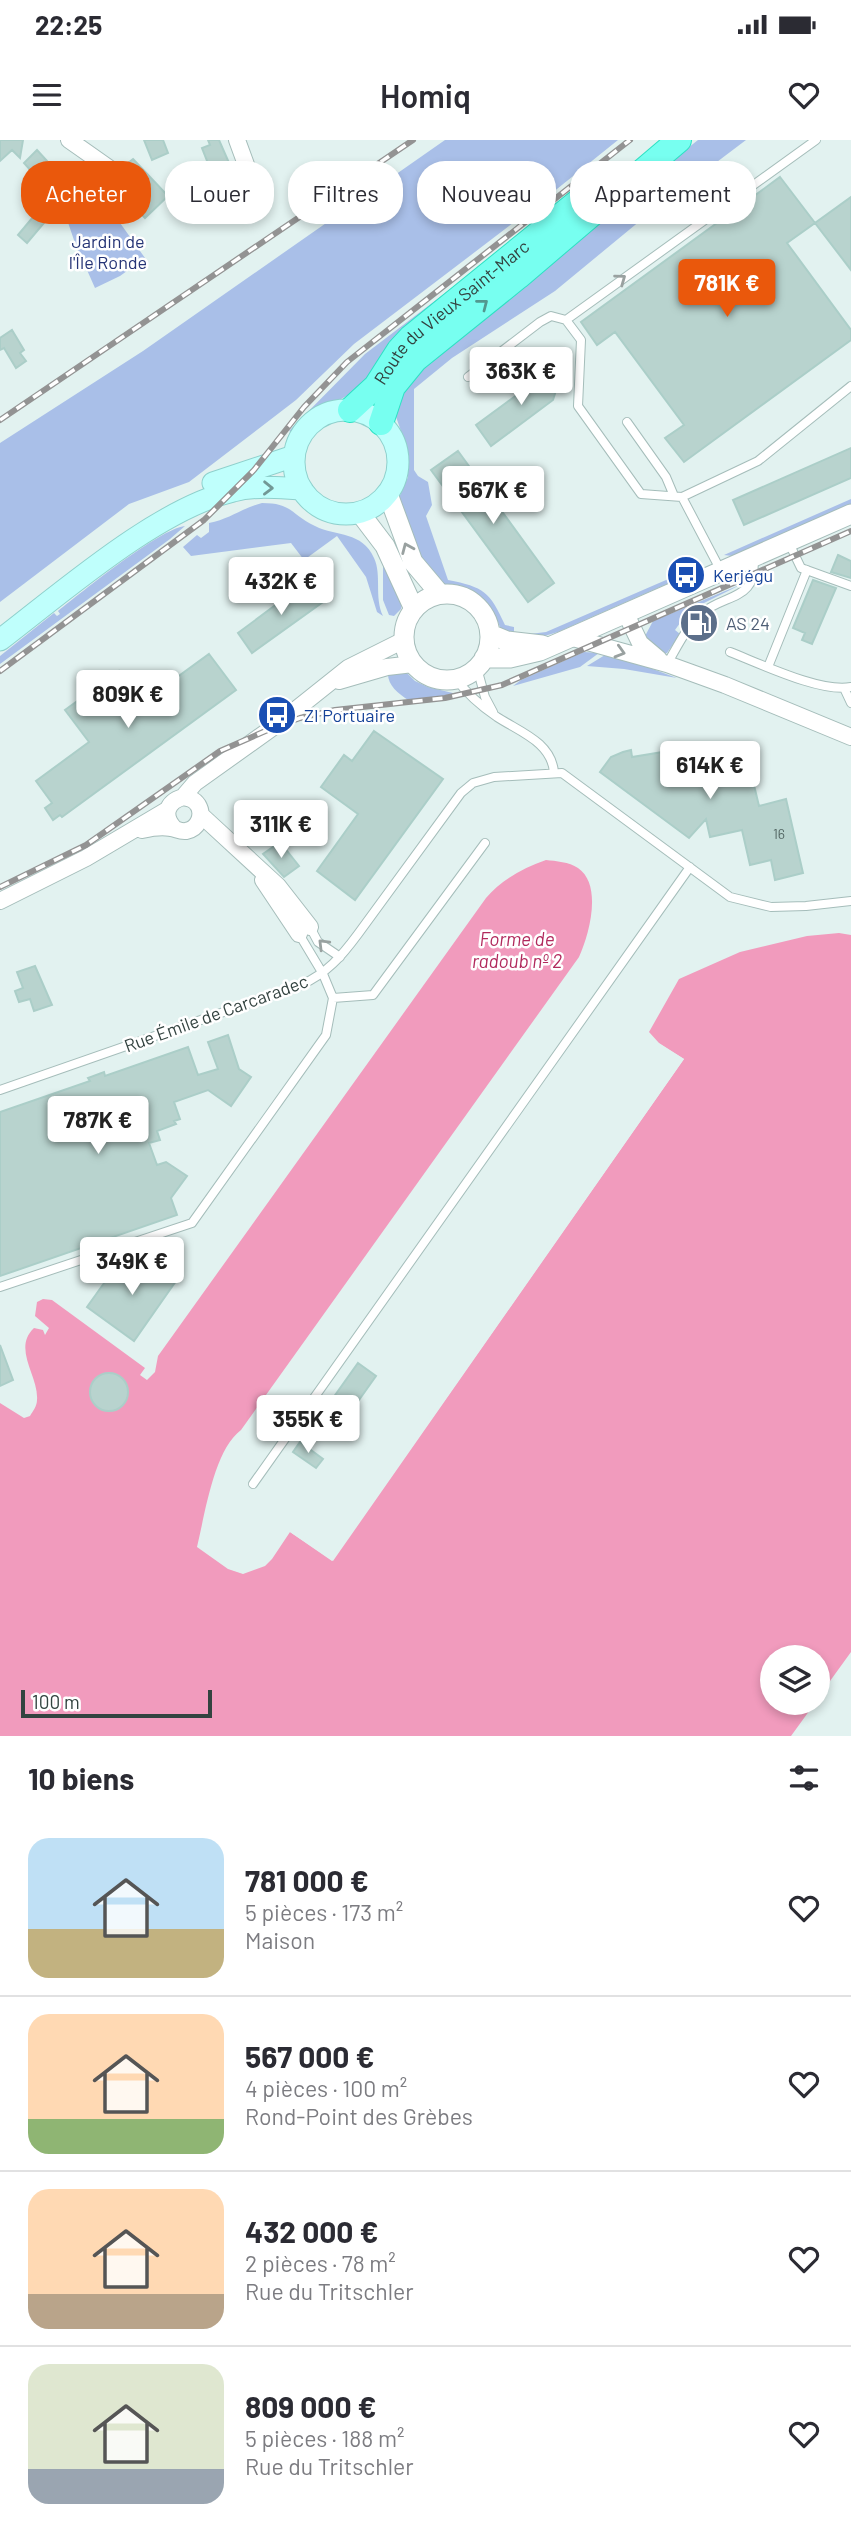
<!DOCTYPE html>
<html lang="fr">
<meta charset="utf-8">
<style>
:root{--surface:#fff;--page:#f2f2f3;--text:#2b2b33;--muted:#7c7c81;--line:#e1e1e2;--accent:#ea580c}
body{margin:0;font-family:Barlow,sans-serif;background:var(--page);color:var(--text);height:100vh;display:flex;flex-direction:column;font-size:26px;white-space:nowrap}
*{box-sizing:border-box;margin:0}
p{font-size:23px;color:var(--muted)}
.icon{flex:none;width:38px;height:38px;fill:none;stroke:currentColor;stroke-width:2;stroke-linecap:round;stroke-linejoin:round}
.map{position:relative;height:1596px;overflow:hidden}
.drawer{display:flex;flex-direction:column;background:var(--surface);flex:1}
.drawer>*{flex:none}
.hud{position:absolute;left:21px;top:21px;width:810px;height:63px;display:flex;gap:14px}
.tools{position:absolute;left:760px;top:1505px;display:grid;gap:14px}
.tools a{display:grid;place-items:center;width:70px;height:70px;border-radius:50%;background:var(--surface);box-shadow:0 4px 10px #0003;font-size:35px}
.scale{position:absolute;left:21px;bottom:18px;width:191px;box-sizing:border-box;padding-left:7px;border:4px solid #334340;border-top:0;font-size:19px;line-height:24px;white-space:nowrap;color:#334340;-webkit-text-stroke:5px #fff;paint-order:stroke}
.price{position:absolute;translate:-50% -60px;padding:0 16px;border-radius:7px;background:#fff;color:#222;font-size:23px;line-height:46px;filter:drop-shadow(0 2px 4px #0008)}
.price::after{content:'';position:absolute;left:50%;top:42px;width:21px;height:16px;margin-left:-10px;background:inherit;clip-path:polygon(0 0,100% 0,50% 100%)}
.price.selected{background:var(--accent);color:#fff}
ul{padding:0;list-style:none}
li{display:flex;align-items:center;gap:21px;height:175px;padding:0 28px}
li+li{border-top:2px solid var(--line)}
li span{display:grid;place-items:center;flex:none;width:196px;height:140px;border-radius:21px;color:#555}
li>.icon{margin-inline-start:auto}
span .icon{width:84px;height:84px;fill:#fffc;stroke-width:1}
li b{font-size:30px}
h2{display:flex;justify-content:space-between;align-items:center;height:84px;padding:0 28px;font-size:30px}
.chip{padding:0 24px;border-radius:28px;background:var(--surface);box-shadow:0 4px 10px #0003;font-size:24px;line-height:63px}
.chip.selected{background:var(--accent);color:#fff}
.status{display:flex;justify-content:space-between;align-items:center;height:49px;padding:0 35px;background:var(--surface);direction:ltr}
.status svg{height:19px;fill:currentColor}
header{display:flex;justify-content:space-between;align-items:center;height:91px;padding:0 28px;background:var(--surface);font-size:32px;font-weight:600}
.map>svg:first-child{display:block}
.green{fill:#a9bfe8}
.water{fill:#f19bbd}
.pier{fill:#e2f2f0}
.building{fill:#b8d3ce;stroke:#abcec8;stroke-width:2}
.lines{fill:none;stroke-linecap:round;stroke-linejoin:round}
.service-casing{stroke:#a5bdba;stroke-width:10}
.minor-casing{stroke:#a5bdba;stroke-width:18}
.tertiary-casing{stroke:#a5bdba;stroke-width:21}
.secondary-casing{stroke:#8ed0cc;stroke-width:23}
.trunk-casing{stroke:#2de1c3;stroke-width:26}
.service{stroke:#fff;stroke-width:8}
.minor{stroke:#fff;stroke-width:16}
.tertiary{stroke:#fff;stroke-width:19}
.secondary{stroke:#bffffc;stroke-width:21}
.trunk{stroke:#77fff0;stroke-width:24}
.rail-casing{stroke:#939393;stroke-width:6}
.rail{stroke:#fff;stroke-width:3.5;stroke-dasharray:10;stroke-linecap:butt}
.oneway{stroke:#99a1a0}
.oneway2{stroke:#52988f}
.oneway3{stroke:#729895}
.labels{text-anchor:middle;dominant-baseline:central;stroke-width:5;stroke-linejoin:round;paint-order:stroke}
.number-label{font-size:14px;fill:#546764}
.park-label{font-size:18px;fill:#253476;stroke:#fff}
.street-label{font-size:18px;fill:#334340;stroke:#fff}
.transit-label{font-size:18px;fill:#164399;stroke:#fff;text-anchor:start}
.service-label{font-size:18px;fill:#4e5e75;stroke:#fff;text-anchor:start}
.water-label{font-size:19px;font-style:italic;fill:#b12a5d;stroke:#fff}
</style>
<div class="status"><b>22:25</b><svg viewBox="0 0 49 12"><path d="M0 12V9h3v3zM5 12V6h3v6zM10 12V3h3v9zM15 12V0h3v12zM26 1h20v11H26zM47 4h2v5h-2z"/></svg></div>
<header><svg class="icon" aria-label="menu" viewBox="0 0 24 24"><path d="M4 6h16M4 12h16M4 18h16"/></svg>Homiq<svg class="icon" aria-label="heart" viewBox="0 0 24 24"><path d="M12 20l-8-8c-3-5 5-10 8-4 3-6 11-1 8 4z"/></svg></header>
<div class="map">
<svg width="851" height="1596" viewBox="0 0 851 1596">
<rect width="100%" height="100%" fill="#e2f2f0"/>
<path class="green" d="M 445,0 L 618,0 L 542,61 L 354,204 L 296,260 L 189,342 L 129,364 L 0,462 L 0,303 L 143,211 Z
M 698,0 L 746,0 L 652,71 L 555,151 L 452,218 L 414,249 L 414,330 L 418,336 L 428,342 L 432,365 L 426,376 L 448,440 C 484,447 490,452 505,485 L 514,487 L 514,494 L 502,492 C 492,464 476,443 444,444 L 415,411 L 398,360 L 408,337 L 408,311 L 395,274 L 406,241 L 612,68 Z
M 88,21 C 103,31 107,42 123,48 L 113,73 L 145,118 L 120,136 L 95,148 L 75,103 L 61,62 Z
M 478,128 C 439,168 401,211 358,248 C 334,269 313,260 294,293 L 289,291 L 365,214 Z
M 851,359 L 851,364 L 748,410 L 732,416 L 724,415 Z
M 262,363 C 293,363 291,375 315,386 C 337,397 362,391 374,418 C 382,435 374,457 383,476 L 377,472 L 366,437 L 337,396 L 304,420 L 291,403 L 191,416 L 183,407 L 197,395 L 201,398 L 209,392 L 209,383 C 230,379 242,368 262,363 Z
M 185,386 L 170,399 L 0,524 L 0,516 L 54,473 L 57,476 L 60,474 L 58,471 C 82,452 159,389 185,386 Z
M 385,423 L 402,462 L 401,469 L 394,476 L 389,475 L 383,460 L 383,425 Z
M 703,424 L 699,431 L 694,433 L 692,430 L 684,433 L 685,436 L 558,492 L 541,497 L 530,494 L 546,492 Z
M 742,444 L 696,467 L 692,479 L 685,476 L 675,490 L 680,494 L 667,513 L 662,514 L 644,498 L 653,481 Z
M 584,512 L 599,513 L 580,527 L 513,546 L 521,540 Z
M 605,515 L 631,521 L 677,538 L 624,529 L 587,526 Z
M 405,531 L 415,541 L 428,547 L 461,555 L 408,560 C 398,553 387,545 388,532 Z"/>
<path class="water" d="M 546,720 C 556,721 569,722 578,728 C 603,745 589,795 579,817 L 241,1290 C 214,1310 205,1374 197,1407 L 228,1429 L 243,1434 L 265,1426 L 272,1419 L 290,1392 L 333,1421 L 684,919 L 659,903 L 649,892 L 679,839 L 740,812 L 807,796 L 839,793 L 851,795 L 851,1512 L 817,1559 L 817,1517 L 772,1517 L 772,1563 L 815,1563 L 791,1596 L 0,1596 L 0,1263 L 24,1278 L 30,1276 C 33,1271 37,1266 37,1260 C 39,1236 12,1209 34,1188 L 43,1190 L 45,1195 L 49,1188 L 35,1176 L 37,1162 L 43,1159 L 52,1160 L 145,1228 L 140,1235 L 147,1240 L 155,1232 L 158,1216 L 486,758 C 501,740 523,728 546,720 Z"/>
<path class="pier" d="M 647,896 L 684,919 L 332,1421 L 290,1392 L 292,1389 L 332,1416 L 679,920 L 656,906 Z"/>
<path class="building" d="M 0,0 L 23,0 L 20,18 L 12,10 L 0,21 Z
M 144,0 L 163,0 L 168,13 L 152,20 Z
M 208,0 L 219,0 L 233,32 L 248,40 L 249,45 L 227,69 L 215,35 L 213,36 L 202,8 L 210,5 Z
M 37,10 L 47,21 L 33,33 L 24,23 Z
M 133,19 L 168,56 L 145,78 L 133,65 L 149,51 L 127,24 Z
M 780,37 L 815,83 L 787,103 L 851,190 L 851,200 L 684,322 L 665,298 L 684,285 L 615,192 L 597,205 L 581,182 Z
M 851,57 L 851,130 L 815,83 Z
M 49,58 L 54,71 L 27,103 L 18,95 Z
M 12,190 L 24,210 L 20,213 L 26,221 L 16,228 L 4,208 L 0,210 L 0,198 Z
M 566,219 L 553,260 L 491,306 L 476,285 Z
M 851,308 L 851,338 L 744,385 L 733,360 Z
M 458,311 L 554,443 L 528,462 L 431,330 Z
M 838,415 L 851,421 L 851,438 L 831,432 Z
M 813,440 L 836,448 L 812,504 L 802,500 L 805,493 L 793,488 Z
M 308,441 L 323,462 L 252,513 L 238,493 Z
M 209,514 L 236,550 L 62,677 L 60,675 L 53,680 L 45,668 L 52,663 L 36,641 L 89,602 L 65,570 L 119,531 L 143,562 Z
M 374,591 L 443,639 L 355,760 L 317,731 L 358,674 L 321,647 L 344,615 L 352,621 Z
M 681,609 L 682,615 L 709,609 L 748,620 L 759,666 L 786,659 L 803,733 L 775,740 L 771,720 L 750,725 L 742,690 L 710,697 L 706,679 L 689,698 L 600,632 L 611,617 L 623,612 L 631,610 L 632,617 Z
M 280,702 L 299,726 L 284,737 L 263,714 Z
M 35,826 L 52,865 L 34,871 L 30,859 L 19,862 L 15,851 L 23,848 L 17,832 Z
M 228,895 L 239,929 L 251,937 L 231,966 L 208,950 L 174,962 L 180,979 L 174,981 L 176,984 L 157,991 L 160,1000 L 149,1003 L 157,1025 L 166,1022 L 187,1036 L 171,1058 L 177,1075 L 0,1136 L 0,972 L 90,941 L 88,938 L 104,932 L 105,936 L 188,907 L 198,935 L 218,929 L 208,902 Z
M 138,1114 L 176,1141 L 134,1201 L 87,1167 L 112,1132 L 121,1138 Z
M 0,1205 L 13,1240 L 0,1246 Z
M 358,1223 L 376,1236 L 334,1295 L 316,1282 Z
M90 1252a19 19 0 1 1 38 0a19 19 0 1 1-38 0Z
M 300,1302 L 323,1319 L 316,1328 L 293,1312 Z"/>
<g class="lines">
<defs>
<path id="service" d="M 566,180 L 816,0
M 468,237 L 540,182 L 551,176 L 566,180 L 581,200 L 578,266 L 641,354 L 682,357 L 758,321 L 851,246
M 627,282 L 666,337 L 674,356
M 682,357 L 721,431
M 788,401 L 801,428 L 851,446
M 730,512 C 761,524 821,553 851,547
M 667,524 C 676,509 688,484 702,473 C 726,453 759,461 753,417
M 768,527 L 807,430
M 477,528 L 485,557 L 493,572
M 456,539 C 468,555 481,566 497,577 C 520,592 551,602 554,632
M 844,548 L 851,563
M 310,787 L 318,802 L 340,817
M 333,858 L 373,855 L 485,703
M 0,950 L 301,845 C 327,833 341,817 358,794 L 461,653 L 473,643 L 494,637 L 562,633 L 730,757 L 771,767 L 806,766 L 851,761
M 0,1147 L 192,1083 L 326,895 L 333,858 L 323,834 L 299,794
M 253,1344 L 690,727"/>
<path id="minor" d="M 69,0 L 116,33 L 115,48
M 237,0 L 248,30
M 626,474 L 640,503 L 659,519
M 573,498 L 667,524 L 725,545 L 851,597
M 339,541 L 387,527 L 413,524
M 183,657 L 195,643 L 279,583 L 348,528 L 404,500
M 201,675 L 278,746 L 310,787
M 142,690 C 151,688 160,686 170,688 C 175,688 180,692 186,691 C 198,689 204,675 198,665 C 194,659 189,658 183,657 C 167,662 162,675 174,688
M 263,740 L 299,794
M 0,761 L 86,718 L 167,670"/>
<path id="tertiary" d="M 388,354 L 413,422 L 440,454
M 360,373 L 385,406 L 414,469
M404 497a43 43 0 1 1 86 0a43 43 0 1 1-86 0Z
M 490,494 L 507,501 L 542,505
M 484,518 L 510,518 L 540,511 L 851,374"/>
<path id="secondary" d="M294 322a52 52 0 1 1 104 0a52 52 0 1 1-104 0Z
M 213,343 L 294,316
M 0,500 C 63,452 157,369 233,351 C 255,345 279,348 302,349"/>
<g id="trunk">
<path id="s1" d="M 350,270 L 376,246 L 399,210 L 411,197 L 607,38"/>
<path d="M 381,283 L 393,247 L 415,220 L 518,137 L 679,0"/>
</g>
</defs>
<use href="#service" class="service-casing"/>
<use href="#minor" class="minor-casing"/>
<use href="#tertiary" class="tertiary-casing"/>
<use href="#secondary" class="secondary-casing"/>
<use href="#trunk" class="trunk-casing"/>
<use href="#service" class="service"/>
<use href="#minor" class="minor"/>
<use href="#tertiary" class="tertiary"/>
<use href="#secondary" class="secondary"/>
<use href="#trunk" class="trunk"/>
<defs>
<path id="rail" d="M 0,280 L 413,0
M 0,531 L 204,380 L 254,330 L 304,267 L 347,222 L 630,0
M 0,747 L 86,705 L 220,611 L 270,589 L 300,578 L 335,570 L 445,558 L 502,545 L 851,391"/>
</defs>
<use href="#rail" class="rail-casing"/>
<use href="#rail" class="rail"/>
</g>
<defs><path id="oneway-chevron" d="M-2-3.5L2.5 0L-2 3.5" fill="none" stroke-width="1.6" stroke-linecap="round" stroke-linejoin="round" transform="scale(1.75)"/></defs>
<g class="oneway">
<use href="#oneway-chevron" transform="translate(621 139) rotate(-36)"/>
<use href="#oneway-chevron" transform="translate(407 408) rotate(-113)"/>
<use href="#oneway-chevron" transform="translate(620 512) rotate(16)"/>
<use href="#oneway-chevron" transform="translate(323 804) rotate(-135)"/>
</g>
<use class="oneway2" href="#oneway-chevron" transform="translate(483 164) rotate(-38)"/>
<use class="oneway3" href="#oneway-chevron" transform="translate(268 348) rotate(1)"/>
<defs>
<symbol id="bus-disc" viewBox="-11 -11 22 22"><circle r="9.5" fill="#1a4fb4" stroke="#fff"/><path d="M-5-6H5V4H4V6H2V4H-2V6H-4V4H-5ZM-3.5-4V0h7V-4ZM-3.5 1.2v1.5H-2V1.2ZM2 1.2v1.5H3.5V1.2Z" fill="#fff"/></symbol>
<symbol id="fuel-disc" viewBox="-11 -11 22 22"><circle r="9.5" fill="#5c6f8a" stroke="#fff"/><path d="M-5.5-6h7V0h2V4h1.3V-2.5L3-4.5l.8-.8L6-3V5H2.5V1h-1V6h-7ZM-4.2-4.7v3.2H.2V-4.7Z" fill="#fff"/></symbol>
</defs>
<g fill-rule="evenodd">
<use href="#bus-disc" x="664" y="413" width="44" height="44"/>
<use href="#fuel-disc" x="677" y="461" width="44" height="44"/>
<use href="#bus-disc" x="255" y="553" width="44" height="44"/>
</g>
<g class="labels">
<g class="number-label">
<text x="779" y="693">16</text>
</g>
<g class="park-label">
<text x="108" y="101">Jardin de<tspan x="108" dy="21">l'Île Ronde</tspan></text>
</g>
<g class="street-label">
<text stroke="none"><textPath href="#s1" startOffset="142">Route du Vieux Saint-Marc</textPath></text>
<text transform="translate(216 873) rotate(-20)">Rue Émile de Carcaradec</text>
</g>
<g class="transit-label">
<text x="713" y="435">Kerjégu</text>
<text x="304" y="575">ZI Portuaire</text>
</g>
<g class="service-label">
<text x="726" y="483">AS 24</text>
</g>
<g class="water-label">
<text x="517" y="798">Forme de<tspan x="517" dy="22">radoub nº 2</tspan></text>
</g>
</g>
</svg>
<div class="tools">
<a><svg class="icon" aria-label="layers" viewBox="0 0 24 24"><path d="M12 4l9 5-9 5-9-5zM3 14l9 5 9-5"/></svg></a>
</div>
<div class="scale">100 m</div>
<b class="price selected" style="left:727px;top:179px">781K €</b>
<b class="price" style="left:521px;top:267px">363K €</b>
<b class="price" style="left:493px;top:386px">567K €</b>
<b class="price" style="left:281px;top:477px">432K €</b>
<b class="price" style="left:128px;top:590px">809K €</b>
<b class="price" style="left:710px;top:661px">614K €</b>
<b class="price" style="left:281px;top:720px">311K €</b>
<b class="price" style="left:98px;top:1016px">787K €</b>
<b class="price" style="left:132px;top:1157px">349K €</b>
<b class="price" style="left:308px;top:1315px">355K €</b>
<div class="hud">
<a class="chip selected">Acheter</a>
<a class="chip">Louer</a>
<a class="chip">Filtres</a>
<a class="chip">Nouveau</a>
<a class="chip">Appartement</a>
</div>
</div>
<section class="drawer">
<h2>10 biens<svg class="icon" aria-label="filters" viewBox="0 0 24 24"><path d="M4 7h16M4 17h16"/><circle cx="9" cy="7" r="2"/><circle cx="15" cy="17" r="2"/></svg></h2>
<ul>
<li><span style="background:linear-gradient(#bfe0f5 65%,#c2b280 0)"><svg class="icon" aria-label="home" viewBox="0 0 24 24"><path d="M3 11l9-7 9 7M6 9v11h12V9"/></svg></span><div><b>781 000 €</b><p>5 pièces · 173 m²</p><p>Maison</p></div><svg class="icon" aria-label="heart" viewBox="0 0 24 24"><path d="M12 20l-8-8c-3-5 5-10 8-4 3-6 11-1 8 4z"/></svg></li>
<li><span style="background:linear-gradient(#ffd9b3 75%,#8fb573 0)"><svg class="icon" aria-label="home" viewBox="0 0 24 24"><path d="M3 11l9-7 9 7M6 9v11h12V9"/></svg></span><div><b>567 000 €</b><p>4 pièces · 100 m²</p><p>Rond-Point des Grèbes</p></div><svg class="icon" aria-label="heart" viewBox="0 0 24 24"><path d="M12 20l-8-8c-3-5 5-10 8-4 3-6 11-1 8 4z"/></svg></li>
<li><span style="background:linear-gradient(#ffd9b3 75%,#b9a48a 0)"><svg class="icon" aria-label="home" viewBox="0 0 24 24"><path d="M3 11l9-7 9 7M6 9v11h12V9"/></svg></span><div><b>432 000 €</b><p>2 pièces · 78 m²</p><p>Rue du Tritschler</p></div><svg class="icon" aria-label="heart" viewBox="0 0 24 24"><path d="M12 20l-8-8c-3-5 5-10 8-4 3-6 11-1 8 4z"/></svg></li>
<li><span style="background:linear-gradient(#dfe7d0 75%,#9aa5b1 0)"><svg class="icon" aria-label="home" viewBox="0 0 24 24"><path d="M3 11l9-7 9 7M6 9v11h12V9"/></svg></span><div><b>809 000 €</b><p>5 pièces · 188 m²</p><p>Rue du Tritschler</p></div><svg class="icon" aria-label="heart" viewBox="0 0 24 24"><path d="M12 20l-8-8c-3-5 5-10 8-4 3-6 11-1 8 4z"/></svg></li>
</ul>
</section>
